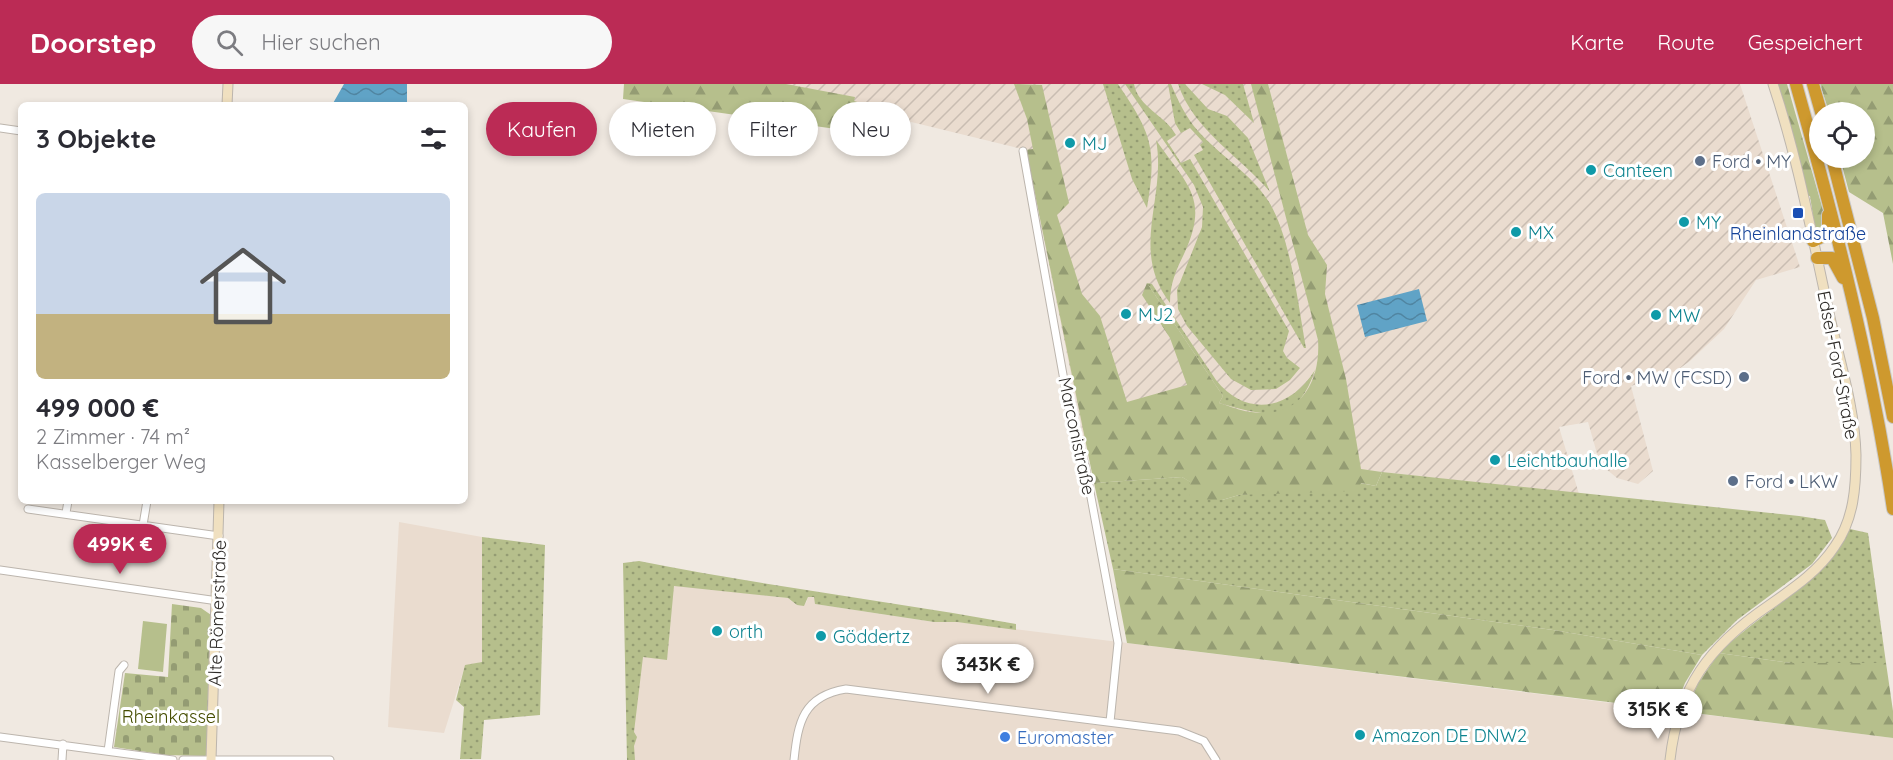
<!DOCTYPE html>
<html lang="de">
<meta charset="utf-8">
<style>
:root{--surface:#fff;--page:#f7f7f7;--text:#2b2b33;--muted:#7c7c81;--accent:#bb2b55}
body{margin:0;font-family:Quicksand,sans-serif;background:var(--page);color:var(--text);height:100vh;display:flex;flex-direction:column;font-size:22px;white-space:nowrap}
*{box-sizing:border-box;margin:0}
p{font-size:20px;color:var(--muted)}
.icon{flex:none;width:33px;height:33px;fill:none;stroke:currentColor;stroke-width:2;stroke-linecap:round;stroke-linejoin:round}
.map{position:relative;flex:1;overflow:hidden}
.details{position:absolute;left:18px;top:18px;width:450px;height:402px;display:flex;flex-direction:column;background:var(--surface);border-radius:9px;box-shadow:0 3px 9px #0003}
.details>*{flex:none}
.banner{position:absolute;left:486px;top:18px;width:570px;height:54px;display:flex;gap:12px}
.tools{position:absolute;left:1809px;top:18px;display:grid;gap:12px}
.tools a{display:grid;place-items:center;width:66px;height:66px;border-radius:50%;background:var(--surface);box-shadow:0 3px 9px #0003;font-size:30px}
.price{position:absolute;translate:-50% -51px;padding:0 14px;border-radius:21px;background:#fff;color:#222;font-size:20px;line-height:39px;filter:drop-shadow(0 2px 3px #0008)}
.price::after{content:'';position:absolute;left:50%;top:36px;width:18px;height:14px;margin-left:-9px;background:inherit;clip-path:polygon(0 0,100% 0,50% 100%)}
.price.active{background:var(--accent);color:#fff}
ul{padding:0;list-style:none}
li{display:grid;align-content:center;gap:12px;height:318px;padding:0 18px}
li span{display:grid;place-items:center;height:186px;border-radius:9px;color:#555}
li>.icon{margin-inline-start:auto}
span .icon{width:108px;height:108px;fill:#fffc;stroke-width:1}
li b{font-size:26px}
h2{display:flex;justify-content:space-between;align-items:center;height:72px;padding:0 18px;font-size:26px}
.tag{padding:0 21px;border-radius:27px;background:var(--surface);box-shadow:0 3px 9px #0003;font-size:21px;line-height:54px}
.tag.active{background:var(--accent);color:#fff}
header{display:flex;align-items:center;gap:36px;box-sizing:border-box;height:84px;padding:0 30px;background:var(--accent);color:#fff}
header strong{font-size:28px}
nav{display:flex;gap:33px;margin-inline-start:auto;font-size:21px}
.search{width:420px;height:54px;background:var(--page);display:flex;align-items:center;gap:15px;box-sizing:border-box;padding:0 21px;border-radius:33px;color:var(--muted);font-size:22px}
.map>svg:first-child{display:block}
.built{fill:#eadccf}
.industrial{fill:url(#industrial-furrows)}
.grass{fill:url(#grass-dots)}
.forest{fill:url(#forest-firs)}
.cemetery{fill:url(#cemetery-stones)}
.park{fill:#b6bf8c}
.water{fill:url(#water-waves)}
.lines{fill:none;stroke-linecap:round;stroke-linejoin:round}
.street-casing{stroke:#bcb5ad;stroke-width:9}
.secondary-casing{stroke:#bcb5ad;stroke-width:11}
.highway-casing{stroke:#c9c8c8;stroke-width:14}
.street{stroke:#fff;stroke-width:7}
.secondary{stroke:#f0e0c0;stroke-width:9}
.highway{stroke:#ce992e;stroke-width:12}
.culture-dot{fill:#0f9aa8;stroke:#fff;stroke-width:2}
.service-dot{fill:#5c6f8a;stroke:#fff;stroke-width:2}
.transit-dot{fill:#1a4fb4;stroke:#fff;stroke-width:2}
.shop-dot{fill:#3f7fe0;stroke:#fff;stroke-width:2}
.labels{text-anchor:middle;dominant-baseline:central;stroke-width:6;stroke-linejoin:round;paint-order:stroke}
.culture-label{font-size:18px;fill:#0d838f;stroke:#fff;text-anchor:start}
.service-label{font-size:18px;fill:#4e5e75;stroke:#fff;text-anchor:start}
.transit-label{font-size:18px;fill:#164399;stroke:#fff}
.street-label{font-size:18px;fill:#302d2a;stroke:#fff}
.park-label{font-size:18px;fill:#454d00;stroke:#fff}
.shop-label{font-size:18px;fill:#366cbe;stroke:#fff;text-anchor:start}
</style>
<header>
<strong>Doorstep</strong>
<div class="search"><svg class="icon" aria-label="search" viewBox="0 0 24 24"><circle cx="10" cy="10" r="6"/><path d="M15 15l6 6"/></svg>Hier suchen</div>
<nav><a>Karte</a><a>Route</a><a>Gespeichert</a></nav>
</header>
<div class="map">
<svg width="1893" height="676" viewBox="0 0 1893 676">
<defs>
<pattern id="industrial-furrows" width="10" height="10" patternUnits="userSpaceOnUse" patternTransform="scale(1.5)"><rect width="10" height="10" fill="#eadccf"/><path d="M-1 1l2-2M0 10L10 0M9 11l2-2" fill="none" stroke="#c9bdb2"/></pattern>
<pattern id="grass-dots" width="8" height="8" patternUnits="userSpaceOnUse" patternTransform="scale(1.5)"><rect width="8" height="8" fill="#b6bf8c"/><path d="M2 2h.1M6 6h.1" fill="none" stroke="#949c73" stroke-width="1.8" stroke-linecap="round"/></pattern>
<pattern id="forest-firs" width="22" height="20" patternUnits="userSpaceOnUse" patternTransform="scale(1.5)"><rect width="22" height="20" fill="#b6bf8c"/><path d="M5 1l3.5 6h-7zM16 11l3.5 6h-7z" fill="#949c73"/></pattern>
<pattern id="cemetery-stones" width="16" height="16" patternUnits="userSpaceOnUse" patternTransform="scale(1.5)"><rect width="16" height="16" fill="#b6bf8c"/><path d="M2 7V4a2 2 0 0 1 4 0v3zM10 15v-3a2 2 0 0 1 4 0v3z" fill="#949c73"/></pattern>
<pattern id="water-waves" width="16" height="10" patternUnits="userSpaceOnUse" patternTransform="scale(1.5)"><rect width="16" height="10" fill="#60a3c6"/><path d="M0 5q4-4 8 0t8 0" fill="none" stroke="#5085a1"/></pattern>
</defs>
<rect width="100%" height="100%" fill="#f0e9e1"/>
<path class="built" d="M 399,438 L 482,453 L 482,578 L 465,582 L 444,649 L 388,643 Z
M 624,486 L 735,508 L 788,514 L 797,521 L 806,519 L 808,513 L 815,513 L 815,520 L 934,538 L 957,538 L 1893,654 L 1893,676 L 632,676 Z"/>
<path class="industrial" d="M 699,0 L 1740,0 L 1800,183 L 1756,196 L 1724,245 L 1690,277 L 1676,287 L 1631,302 L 1653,387 L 1638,400 L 1617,394 L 1600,380 L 1588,338 L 1559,343 L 1579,410 L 1084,355 L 1026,66 L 903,36 Z"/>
<path class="grass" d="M 1103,0 L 1118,0 C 1152,50 1157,64 1147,124 L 1132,95 Z
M 1125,0 L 1134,0 C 1138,23 1165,31 1176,51 L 1167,57 L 1181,79 L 1190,75 L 1289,247 L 1283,267 L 1287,274 L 1300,284 L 1290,296 L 1276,305 L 1251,306 L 1231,295 L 1187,242 L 1178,225 L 1177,206 L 1202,143 L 1203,123 L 1194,101 Z
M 1168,0 L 1171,0 C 1178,17 1186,33 1198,47 C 1220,72 1251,89 1269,118 C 1291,154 1298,221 1306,264 L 1304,264 L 1194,71 L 1203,66 L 1200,61 L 1203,58 L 1190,44 L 1181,49 L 1175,39 Z
M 1178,0 L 1185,0 L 1208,25 L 1227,32 L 1248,54 L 1270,108 C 1240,72 1194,47 1178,0 Z
M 1202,0 L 1243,0 L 1254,39 L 1225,11 Z
M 1156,56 C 1187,101 1210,114 1184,170 C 1176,186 1170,200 1170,219 C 1129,165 1167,114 1156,56 Z
M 1147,199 L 1152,200 L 1216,296 C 1247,335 1291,325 1315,286 C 1296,343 1266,332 1219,319 L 1223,312 Z
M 1382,388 L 1799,432 L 1825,436 L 1832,454 L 1812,480 L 1737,536 L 1702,571 L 1553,546 L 1113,485 L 1094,399 L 1182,393 L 1222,416 L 1239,411 L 1360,399 L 1376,402 Z
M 1850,445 L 1868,449 L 1886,579 L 1791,579 L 1719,569 C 1764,525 1819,503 1850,445 Z
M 482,453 L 545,461 L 540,631 L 484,636 L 481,675 L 460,675 L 464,623 L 456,616 L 465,581 L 482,578 Z
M 639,477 C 764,502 891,517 1016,540 L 1016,546 L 957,538 L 934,538 L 815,520 L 814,513 L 808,513 L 804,522 L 797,521 L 788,514 L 674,502 L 667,576 L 643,573 L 634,648 L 637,653 L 634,662 L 635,676 L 627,676 L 623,479 Z"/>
<path class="forest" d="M 624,0 L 786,0 L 855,13 L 854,17 L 875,23 L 871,50 L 623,15 Z
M 1014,0 L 1042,1 L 1069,119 L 1057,131 L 1082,210 L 1100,232 L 1127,318 L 1187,301 L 1170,254 L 1142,211 L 1147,199 L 1223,312 L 1219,319 C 1230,322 1240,327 1251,328 C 1298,336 1321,300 1318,256 L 1251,0 L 1268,0 L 1308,151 L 1327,181 L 1325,210 L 1346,295 L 1361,385 L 1382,388 L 1376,402 L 1361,399 L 1356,407 L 1239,411 L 1222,416 L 1189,416 L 1190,398 L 1182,393 L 1094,399 L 1026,66 L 1033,65 L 1027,35 Z
M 1778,0 L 1787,0 L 1823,126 L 1826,146 L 1818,149 L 1815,145 L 1810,112 L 1808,112 Z
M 1820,0 L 1893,0 L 1893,180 L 1883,129 L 1849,108 L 1840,74 L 1864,74 L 1864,28 L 1829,28 Z
M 1113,485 L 1553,546 L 1702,571 L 1685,599 L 1674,626 L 1127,559 Z
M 1719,569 L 1791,579 L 1886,579 L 1893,627 L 1893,654 L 1686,628 L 1698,599 Z"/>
<path class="cemetery" d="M 172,520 L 201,524 L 214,533 L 209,670 L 205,672 L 166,671 L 114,663 L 125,589 L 168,593 Z"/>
<path class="park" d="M 143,537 L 167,540 L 163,588 L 138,585 Z"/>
<path class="water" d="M 344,0 L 407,0 L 407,21 L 332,21 Z
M 1419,205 L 1427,237 L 1365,253 L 1357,221 Z"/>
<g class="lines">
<defs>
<path id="street" d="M 0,44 L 21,47
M 1023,67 L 1072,341 L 1085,381 L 1118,559 L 1110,638
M 28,425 L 219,452
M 66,429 L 68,417
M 143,441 L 147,417
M 0,486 L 218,517
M 0,653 L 173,676
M 108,667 L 119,587 L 124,581
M 62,676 L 63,660
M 183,676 L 330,676
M 794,676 C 798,638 803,612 846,605 L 1179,647 L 1204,657 L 1216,676"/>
<path id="secondary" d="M 227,21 L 228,0
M 211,676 L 219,417
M 1670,676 C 1678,604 1709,562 1768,522 C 1792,505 1818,488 1835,462 C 1854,435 1856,403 1856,371 C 1855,324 1839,275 1829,229 C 1812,152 1798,75 1773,0"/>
<path id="highway" d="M 1796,0 C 1836,142 1871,279 1893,425
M 1813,0 L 1821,28
M 1832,74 L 1873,234 L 1893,333
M 1813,157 L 1828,150 L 1828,131
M 1817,174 L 1832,174 L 1843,194"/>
</defs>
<use href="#street" class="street-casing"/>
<use href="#secondary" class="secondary-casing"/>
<use href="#highway" class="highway-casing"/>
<use href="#street" class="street"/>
<use href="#secondary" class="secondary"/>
<use href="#highway" class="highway"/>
</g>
<g class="culture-dot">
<circle cx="1070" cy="59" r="6"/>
<circle cx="1591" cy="86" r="6"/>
<circle cx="1684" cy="138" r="6"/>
<circle cx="1516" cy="148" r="6"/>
<circle cx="1126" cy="230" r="6"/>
<circle cx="1656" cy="231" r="6"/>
<circle cx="1495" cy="376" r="6"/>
<circle cx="717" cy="547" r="6"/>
<circle cx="821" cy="552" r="6"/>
<circle cx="1360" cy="651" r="6"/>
</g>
<g class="service-dot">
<circle cx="1700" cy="77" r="6"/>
<circle cx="1744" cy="293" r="6"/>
<circle cx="1733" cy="397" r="6"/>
</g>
<rect class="transit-dot" x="1792" y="123" width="12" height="12" rx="3"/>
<circle class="shop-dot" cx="1005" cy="653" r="6"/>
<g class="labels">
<g class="culture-label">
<text x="1082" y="59">MJ</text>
<text x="1603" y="86">Canteen</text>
<text x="1696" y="138">MY</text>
<text x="1528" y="148">MX</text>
<text x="1138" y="230">MJ2</text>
<text x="1668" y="231">MW</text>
<text x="1507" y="376">Leichtbauhalle</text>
<text x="729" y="547">orth</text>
<text x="833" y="552">Göddertz</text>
<text x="1372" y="651">Amazon DE DNW2</text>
</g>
<g class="service-label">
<text x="1712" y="77">Ford • MY</text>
<text x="1732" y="293" text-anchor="end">Ford • MW (FCSD)</text>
<text x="1745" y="397">Ford • LKW</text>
</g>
<g class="transit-label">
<text x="1798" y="149">Rheinlandstraße</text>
</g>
<g class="street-label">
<text transform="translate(1838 281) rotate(79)">Edsel-Ford-Straße</text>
<text transform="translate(1077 352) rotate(78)">Marconistraße</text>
<text transform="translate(217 529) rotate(-88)">Alte Römerstraße</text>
</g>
<g class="park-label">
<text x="171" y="632">Rheinkassel</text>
</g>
<g class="shop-label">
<text x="1017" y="653">Euromaster</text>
</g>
</g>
</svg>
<div class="tools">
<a><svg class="icon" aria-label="locate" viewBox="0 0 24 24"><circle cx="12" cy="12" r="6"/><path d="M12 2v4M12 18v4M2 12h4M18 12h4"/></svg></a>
</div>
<b class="price active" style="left:120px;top:491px">499K €</b>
<b class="price" style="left:988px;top:611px">343K €</b>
<b class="price" style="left:1658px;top:656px">315K €</b>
<div class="banner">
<a class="tag active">Kaufen</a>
<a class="tag">Mieten</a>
<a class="tag">Filter</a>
<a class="tag">Neu</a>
</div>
<section class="details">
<h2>3 Objekte<svg class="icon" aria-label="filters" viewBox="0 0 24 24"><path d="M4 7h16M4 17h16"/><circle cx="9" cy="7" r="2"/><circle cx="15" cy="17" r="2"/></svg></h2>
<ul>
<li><span style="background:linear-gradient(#c9d6e8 65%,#c2b280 0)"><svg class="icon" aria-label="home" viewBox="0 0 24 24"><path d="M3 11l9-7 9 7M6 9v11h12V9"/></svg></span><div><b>499 000 €</b><p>2 Zimmer · 74 m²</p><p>Kasselberger Weg</p></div></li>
</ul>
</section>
</div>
